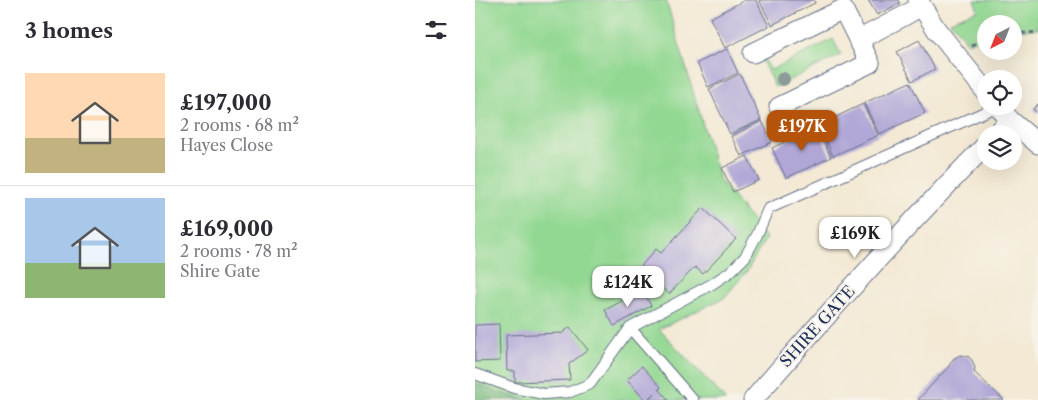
<!DOCTYPE html>
<meta charset="utf-8">
<style>
:root{--surface:#fff;--page:#f2f2f3;--text:#2b2b33;--muted:#7c7c81;--line:#e1e1e2;--accent:#b45309}
body{margin:0;font-family:"Libre Caslon Text",serif;background:var(--page);color:var(--text);height:100vh;display:flex;flex-direction:column;font-size:19px;white-space:nowrap}
*{box-sizing:border-box;margin:0}
p{font-size:16px;color:var(--muted)}
.icon{flex:none;width:28px;height:28px;fill:none;stroke:currentColor;stroke-width:2;stroke-linecap:round;stroke-linejoin:round}
.map{position:relative;flex:1;overflow:hidden}
.side{display:flex;flex-direction:column;background:var(--surface);width:475px}
.side>*{flex:none}
.needle{width:32px;rotate:222deg}
.buttons{position:absolute;left:502px;top:15px;display:grid;gap:10px}
.buttons a{display:grid;place-items:center;width:45px;height:45px;border-radius:50%;background:var(--surface);box-shadow:0 5px 20px #0002;font-size:25px}
.price{position:absolute;translate:-50% -42px;padding:0 11px;border-radius:10px;background:#fff;color:#222;font-size:16px;line-height:32px;filter:drop-shadow(0 1px 2px #0008)}
.price::after{content:'';position:absolute;left:50%;top:30px;width:15px;height:11px;margin-left:-8px;background:inherit;clip-path:polygon(0 0,100% 0,50% 100%)}
.price.on{background:var(--accent);color:#fff}
ul{padding:0;list-style:none}
li{display:flex;align-items:center;gap:15px;height:125px;padding:0 25px}
li+li{border-top:1px solid var(--line)}
li span{display:grid;place-items:center;flex:none;width:140px;height:100px;border-radius:0px;color:#555}
li>.icon{margin-inline-start:auto}
span .icon{width:60px;height:60px;fill:#fffc;stroke-width:1}
li b{font-size:21px}
h2{display:flex;justify-content:space-between;align-items:center;height:60px;padding:0 25px;font-size:21px}
main{display:flex;flex:1;min-height:0}
.map>svg:first-child{display:block}
.green{fill:#92d892;stroke:#568478}
.forest{fill:#75b87c;stroke:#48746d}
.building{fill:#b1a7d7}
.lines{fill:none;stroke-linecap:round;stroke-linejoin:round}
.lane-casing{stroke:#677087;stroke-width:12}
.street-casing{stroke:#677087;stroke-width:21}
.path{stroke:#677087;stroke-width:3;stroke-dasharray:4 4;stroke-linecap:butt}
.lane{stroke:#fff;stroke-width:10}
.street{stroke:#fff;stroke-width:19}
.tree{fill:#8d9a9a}
.labels{text-anchor:middle;dominant-baseline:central;stroke-width:4;stroke-linejoin:round;paint-order:stroke}
.street-label{font-size:16px;fill:#1b2f5e;stroke:#f7f3e8}
</style>
<main>
<section class="side">
<h2>3 homes<svg class="icon" aria-label="filters" viewBox="0 0 24 24"><path d="M4 7h16M4 17h16"/><circle cx="9" cy="7" r="2"/><circle cx="15" cy="17" r="2"/></svg></h2>
<ul>
<li><span style="background:linear-gradient(#ffd9b3 65%,#c2b280 0)"><svg class="icon" aria-label="home" viewBox="0 0 24 24"><path d="M3 11l9-7 9 7M6 9v11h12V9"/></svg></span><div><b>£197,000</b><p>2 rooms · 68 m²</p><p>Hayes Close</p></div></li>
<li><span style="background:linear-gradient(#a9c7e8 65%,#8fb573 0)"><svg class="icon" aria-label="home" viewBox="0 0 24 24"><path d="M3 11l9-7 9 7M6 9v11h12V9"/></svg></span><div><b>£169,000</b><p>2 rooms · 78 m²</p><p>Shire Gate</p></div></li>
</ul>
</section>
<div class="map">
<svg width="563" height="400" viewBox="0 0 563 400">
<rect width="100%" height="100%" fill="#f7f3e8"/>
<filter id="ink" filterUnits="userSpaceOnUse"><feTurbulence type="fractalNoise" baseFrequency=".02" numOctaves="2"/><feDisplacementMap in="SourceGraphic" scale="10" xChannelSelector="R" yChannelSelector="G"/><feConvolveMatrix kernelMatrix="1 2 1 2 8 2 1 2 1" color-interpolation-filters="sRGB"/></filter>
<filter id="wash" filterUnits="userSpaceOnUse"><feTurbulence type="fractalNoise" baseFrequency=".0096" numOctaves="4" result="noise"/><feDisplacementMap in="SourceGraphic" scale="20" xChannelSelector="R" yChannelSelector="G"/><feGaussianBlur stdDeviation="1.12" result="paint"/><feColorMatrix in="noise" values="0 0 0 0 0 0 0 0 0 0 0 0 0 0 0 0 0 1.4 0 .05"/><feComposite in="paint" operator="in"/></filter>
<g filter="url(#wash)">
<rect width="100%" height="100%" fill="#f3e9d4"/>
<path class="green" d="M 0,0 L 191,0 L 244,179 L 291,238 L 272,271 L 249,298 L 184,329 L 251,400 L 50,400 L 25,393 L 0,383 Z
M 499,0 L 563,0 L 563,29 L 539,30 L 539,24 L 511,24 L 511,35 L 493,43 L 475,21 L 503,10 Z
M 358,39 L 366,55 L 300,87 L 285,57 L 288,56 L 296,70 Z"/>
<path class="forest" d="M 0,383 L 25,393 L 50,400 L 0,400 Z"/>
<g id="blocks">
<path class="building" d="M 270,0 L 281,0 L 294,26 L 250,48 L 235,18 Z
M 284,0 L 339,0 L 340,3 L 297,25 Z
M 393,0 L 424,0 L 425,3 L 402,15 Z
M 444,40 L 460,69 L 437,81 L 422,52 Z
M 252,49 L 263,73 L 233,87 L 222,63 Z
M 265,74 L 286,120 L 255,134 L 234,89 Z
M 435,82 L 450,113 L 404,134 L 389,103 Z
M 388,104 L 403,135 L 358,156 L 344,125 Z
M 563,104 L 563,114 L 558,109 Z
M 287,121 L 297,142 L 266,156 L 256,136 Z
M 342,126 L 356,157 L 311,178 L 297,148 Z
M 272,156 L 284,180 L 258,192 L 247,168 Z
M 228,208 L 261,239 L 228,274 L 220,267 L 194,294 L 165,267 L 181,249 L 186,253 Z
M 168,290 L 176,306 L 139,326 L 130,310 Z
M 24,324 L 25,361 L 0,362 L 0,325 Z
M 95,327 L 113,350 L 94,364 L 95,380 L 40,382 L 40,371 L 32,371 L 31,335 L 86,333 L 86,334 Z
M 485,355 L 494,357 L 497,360 L 500,368 L 499,372 L 529,400 L 443,400 L 474,366 L 478,359 Z
M 167,366 L 186,387 L 184,389 L 194,400 L 173,400 L 179,393 L 172,400 L 170,400 L 152,380 Z"/>
</g>
</g>
<g filter="url(#ink)">
<use href="#blocks" fill-opacity="0" stroke="#677087" stroke-width="1"/>
<g class="lines">
<defs>
<path id="lane" d="M 0,374 L 39,388 L 69,394 L 95,392 L 115,384 L 155,328
M 218,400 L 155,328 L 237,284 L 255,272 L 270,257 L 282,235 L 293,209 L 523,106"/>
<path id="street" d="M 443,0 L 461,29 L 511,92
M 383,40 L 429,16 L 446,6
M 278,53 L 368,9 L 395,63 L 304,107
M 523,106 L 535,120 L 563,144
M 522,134 L 535,120
M 278,400 C 353,313 430,227 511,145"/>
</defs>
<use href="#lane" class="lane-casing"/>
<use href="#street" class="street-casing"/>
<path class="path" d="M 539,34 L 563,32
M 497,46 L 511,40"/>
<use href="#lane" class="lane"/>
<use href="#street" class="street"/>
</g>
<circle class="tree" cx="308" cy="79" r="7"/>
</g>
<g class="labels">
<g class="street-label">
<text transform="translate(342 326) rotate(-48)">SHIRE GATE</text>
</g>
</g>
</svg>
<div class="buttons">
<a><svg class="needle" viewBox="-14 -14 28 28"><path d="M0-13l5 13h-10z" fill="#e53935"/><path d="M0 13l5-13h-10z" fill="#7c7c81"/></svg></a>
<a><svg class="icon" aria-label="locate" viewBox="0 0 24 24"><circle cx="12" cy="12" r="6"/><path d="M12 2v4M12 18v4M2 12h4M18 12h4"/></svg></a>
<a><svg class="icon" aria-label="layers" viewBox="0 0 24 24"><path d="M12 4l9 5-9 5-9-5zM3 14l9 5 9-5"/></svg></a>
</div>
<b class="price on" style="left:327px;top:152px">£197K</b>
<b class="price" style="left:380px;top:259px">£169K</b>
<b class="price" style="left:153px;top:308px">£124K</b>
</div>
</main>
